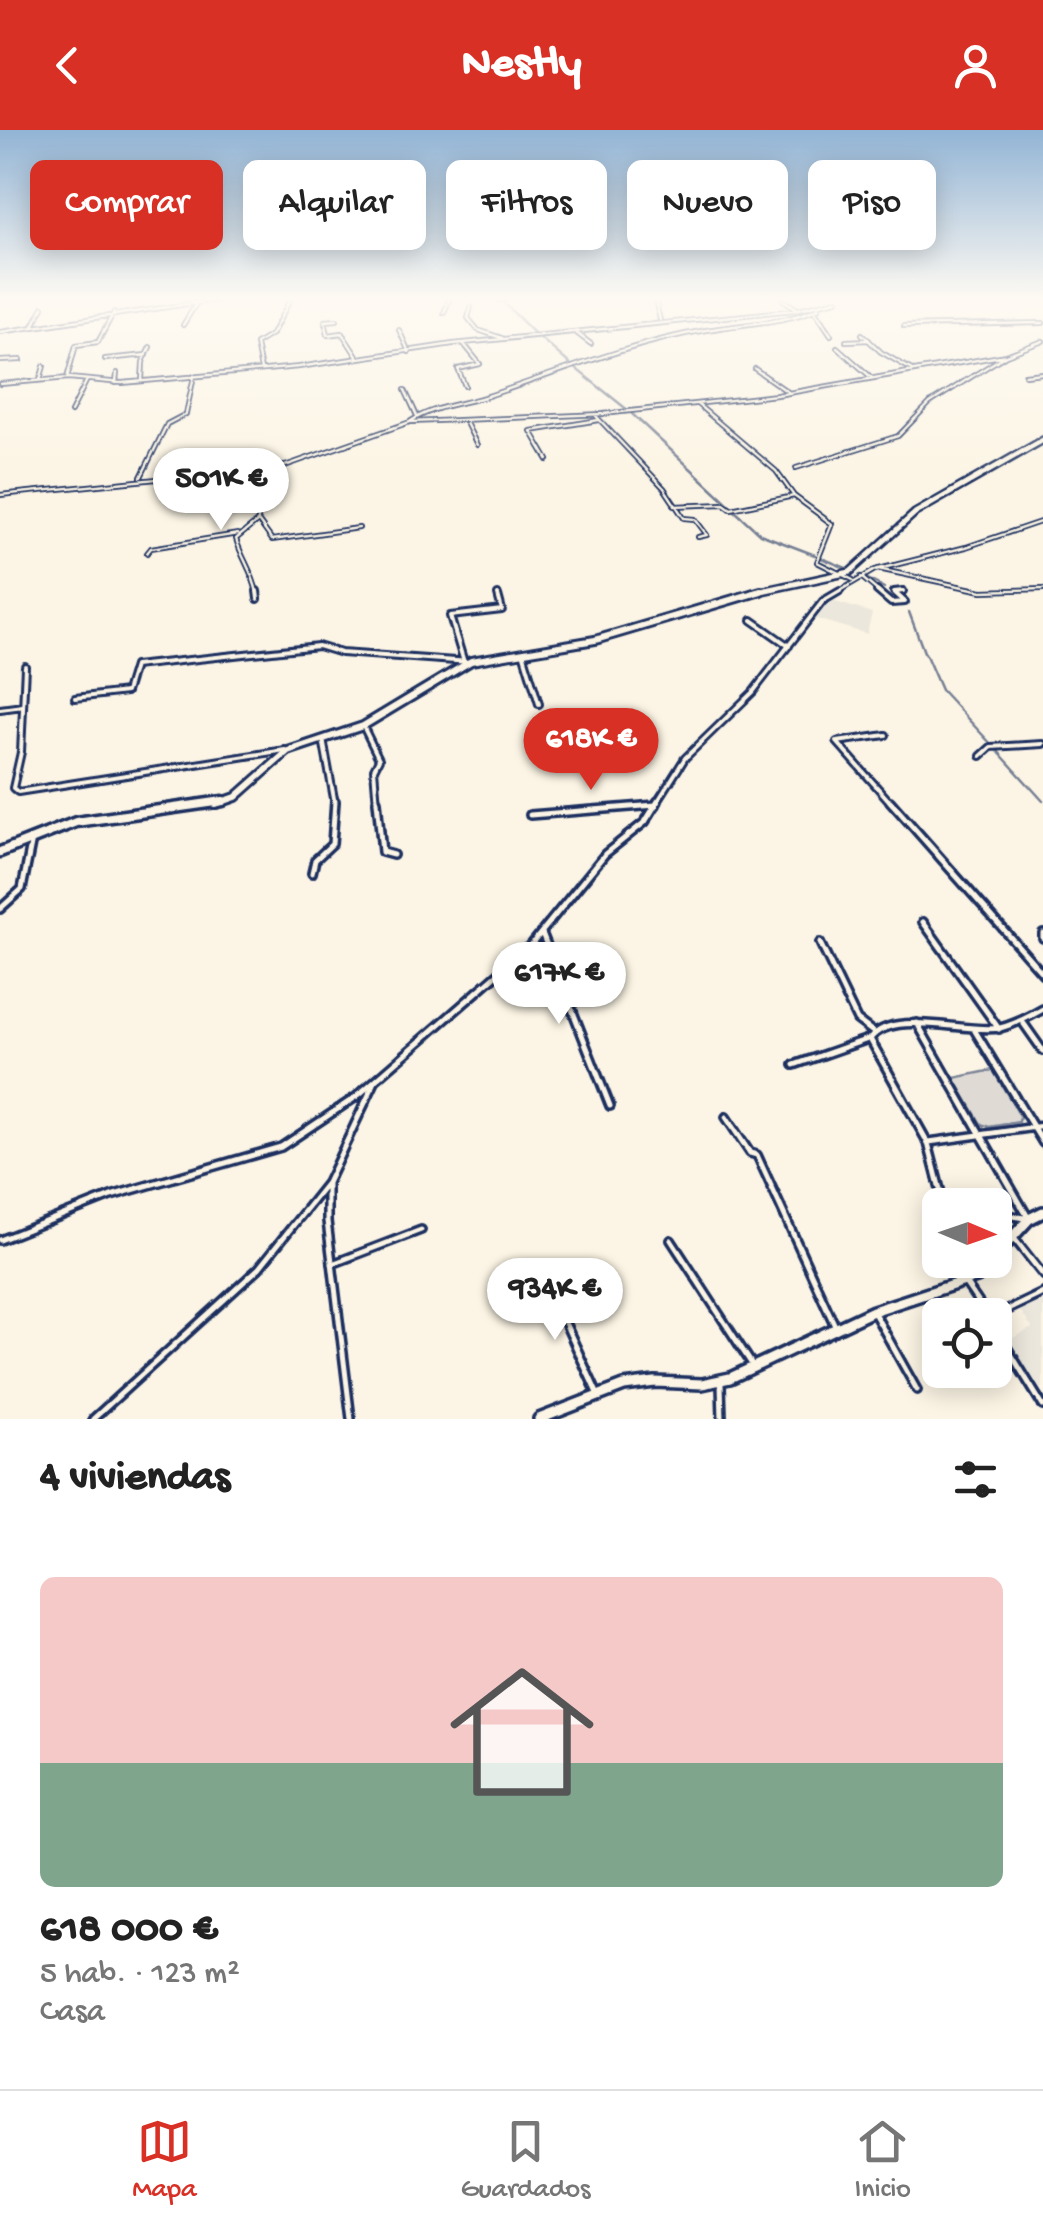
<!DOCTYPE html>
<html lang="es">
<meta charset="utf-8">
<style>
:root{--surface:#fff;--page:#f2f2f2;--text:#222;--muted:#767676;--line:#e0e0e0;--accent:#d93025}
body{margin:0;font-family:"Gochi Hand",sans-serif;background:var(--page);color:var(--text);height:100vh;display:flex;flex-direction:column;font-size:38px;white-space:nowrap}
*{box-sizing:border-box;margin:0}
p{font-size:32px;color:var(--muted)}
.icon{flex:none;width:55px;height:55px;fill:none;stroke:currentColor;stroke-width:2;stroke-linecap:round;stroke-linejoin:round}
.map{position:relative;height:1289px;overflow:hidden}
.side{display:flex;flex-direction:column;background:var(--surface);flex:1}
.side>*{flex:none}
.hud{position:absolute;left:30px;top:30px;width:985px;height:90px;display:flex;gap:20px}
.needle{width:65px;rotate:92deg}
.fabs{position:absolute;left:922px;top:1058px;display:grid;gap:20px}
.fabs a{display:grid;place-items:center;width:90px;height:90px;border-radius:15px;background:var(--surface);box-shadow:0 5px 25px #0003;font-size:50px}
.price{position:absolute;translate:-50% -85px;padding:0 22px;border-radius:35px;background:#fff;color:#222;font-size:32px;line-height:65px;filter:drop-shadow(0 2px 5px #0008)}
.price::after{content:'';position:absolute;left:50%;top:60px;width:30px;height:22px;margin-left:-15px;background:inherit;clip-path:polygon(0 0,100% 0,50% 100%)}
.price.on{background:var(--accent);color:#fff}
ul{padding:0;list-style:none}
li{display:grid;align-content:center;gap:20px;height:530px;padding:0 40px}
li span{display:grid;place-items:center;height:310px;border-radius:15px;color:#555}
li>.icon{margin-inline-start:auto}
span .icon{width:180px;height:180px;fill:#fffc;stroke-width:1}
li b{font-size:42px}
h2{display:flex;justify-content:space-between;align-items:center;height:120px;padding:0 40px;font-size:42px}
.pill{padding:0 35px;border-radius:15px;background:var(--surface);box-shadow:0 5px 25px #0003;font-size:35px;line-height:90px}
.pill.on{background:var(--accent);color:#fff}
header{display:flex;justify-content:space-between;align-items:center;height:130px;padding:0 40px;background:var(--accent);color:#fff;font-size:45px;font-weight:700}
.menu{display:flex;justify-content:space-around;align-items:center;height:140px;border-top:2px solid var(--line);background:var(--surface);font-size:28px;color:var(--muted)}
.menu a{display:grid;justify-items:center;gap:5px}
.menu .on{color:var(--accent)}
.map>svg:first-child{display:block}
.built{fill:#ece7dc}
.green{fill:#dfdbd4;stroke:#7d8599;stroke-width:2.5}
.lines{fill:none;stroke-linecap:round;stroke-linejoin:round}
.stream{stroke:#767f94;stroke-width:2.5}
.street-far2-casing{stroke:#1b2f5e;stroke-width:6}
.street-far1-casing{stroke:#1b2f5e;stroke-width:10}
.street-casing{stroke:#1b2f5e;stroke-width:12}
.secondary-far3-casing{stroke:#1b2f5e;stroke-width:10}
.secondary-far2-casing{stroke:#1b2f5e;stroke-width:12}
.secondary-far1-casing{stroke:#1b2f5e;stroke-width:15}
.secondary-casing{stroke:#1b2f5e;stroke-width:16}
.street-far2{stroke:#fcf5e5;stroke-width:2.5}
.street-far1{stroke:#fcf5e5;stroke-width:4}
.street{stroke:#fcf5e5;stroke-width:5}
.secondary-far3{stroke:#fcf5e5;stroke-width:5}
.secondary-far2{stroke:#fcf5e5;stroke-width:6}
.secondary-far1{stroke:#fcf5e5;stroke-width:8}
.secondary{stroke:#fcf5e5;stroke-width:9}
</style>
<header><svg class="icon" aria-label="back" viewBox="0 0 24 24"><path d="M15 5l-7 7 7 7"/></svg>Nestly<svg class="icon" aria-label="person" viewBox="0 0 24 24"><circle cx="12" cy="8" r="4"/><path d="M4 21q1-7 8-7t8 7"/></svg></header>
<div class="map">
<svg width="1043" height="1289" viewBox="0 0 1043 1289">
<rect width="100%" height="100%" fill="#fcf5e5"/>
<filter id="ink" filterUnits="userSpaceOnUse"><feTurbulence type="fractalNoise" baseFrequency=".01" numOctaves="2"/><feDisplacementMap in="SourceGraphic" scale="20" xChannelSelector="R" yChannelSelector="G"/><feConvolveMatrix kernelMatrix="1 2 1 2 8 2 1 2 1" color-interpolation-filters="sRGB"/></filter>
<g filter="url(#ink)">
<path class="built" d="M 829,470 L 872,483 L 867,504 L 813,488 Z
M 1043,1169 L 1043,1258 L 1041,1259 L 1007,1211 L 1032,1198 L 1020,1180 Z"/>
<path class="green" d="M 993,940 L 1020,986 L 1019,992 L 989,997 L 981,994 L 954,948 Z"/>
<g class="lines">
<path class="stream" d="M 503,172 L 536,205
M 539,207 L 571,235
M 574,237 L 629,281
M 631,283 L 732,377
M 735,381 L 760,404 L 815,425
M 819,427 L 846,438
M 866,448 L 884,458
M 909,482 L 924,522
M 925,523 L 941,560 L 992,615
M 996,619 L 1043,671"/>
<defs>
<path id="street-far2" d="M 499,170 L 504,170
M 655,170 L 660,190
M 783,170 L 796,178
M 471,177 L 468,188 L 478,200 L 502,208
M 815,181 L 831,205
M 444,183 L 449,170
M 337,190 L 325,191 L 328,205 L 342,203 L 358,228
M 183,195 L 196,174
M 33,196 L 43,177
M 904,196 L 1043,193
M 399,200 L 409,222
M 0,202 L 215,170
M 575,202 L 591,214
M 862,204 L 881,222 L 912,240
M 846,211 L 869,210
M 463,213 L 480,234 L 458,239 L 465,256
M 837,217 L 872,248
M 105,229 L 147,225
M 0,231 L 21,230
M 755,239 L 788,262
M 261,240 L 256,214 L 272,204 L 290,170
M 1025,245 L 1043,243
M 67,248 L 76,215 L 98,212 L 114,182
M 40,250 L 44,236
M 142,251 L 143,232 L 150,217
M 116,253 L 117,243
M 0,254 L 69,248 L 122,253 L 299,237 L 453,214 L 794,180 L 837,170
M 405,260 L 417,286
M 697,274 L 776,341 L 794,366 L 832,394 L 817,432 L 853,450
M 71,282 L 87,250
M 596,286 L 664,358 L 684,388 L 695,389 L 707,405 L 698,407
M 411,291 C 436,275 464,274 491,265 C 562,241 632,213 706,200 C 744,193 783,194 819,178
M 466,293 L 477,315
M 548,330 L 531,301 L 599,290
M 796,338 L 898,306 L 930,273 L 1006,225
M 141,347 L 167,294 L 186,284 L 194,246
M 0,365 L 285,336 L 410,292 L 603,284 L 777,265 L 1006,225 L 1043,211
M 674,376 L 724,374 L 731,379 L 794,366
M 259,392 L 272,410 L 359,398
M 147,423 L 151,418 L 238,404
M 878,439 L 982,461 L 1043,459
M 861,447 L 880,463
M 257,463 C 253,442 242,429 236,409 L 258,391 L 258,339
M 836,463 L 875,440 L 966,417 L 1043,391
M 896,463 L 903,461"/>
<path id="street-far1" d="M 257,461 L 258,469
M 877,461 L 891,473 L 905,472 L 894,462 L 903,461
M 752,490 L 789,516
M 523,522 L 539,574
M 463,529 L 450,486 L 502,480 L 498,465
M 25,536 L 21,622 L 13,658 L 18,662 L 285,620
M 75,568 L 126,562 L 134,536 L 318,516 L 341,523 L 470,532
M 0,579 L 23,576
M 363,596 L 379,629 L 374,639 L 377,674
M 886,605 L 837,612 L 892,674
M 323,609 L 335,674
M 981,626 L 991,617 L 1043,614
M 656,674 L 685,628 L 753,562 L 823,471 L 840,461"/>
<path id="street" d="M 377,671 L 382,722 L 393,725
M 890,671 L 1043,844
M 530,685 L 656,675
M 312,743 L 315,730 L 332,714 L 335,671
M 0,779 L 22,759 L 32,709
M 923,792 L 999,899
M 542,803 L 610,976
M 1043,803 L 1043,808
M 820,813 L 857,890 L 873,902
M 917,893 L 1029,1089
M 1024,894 L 1043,921
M 975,901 L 1043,1013
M 794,935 L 871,908
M 726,987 L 750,1023 L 757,1025 L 836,1198
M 929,1012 L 1043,996
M 327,1053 L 327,1091 L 351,1289
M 944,1075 L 928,1013 L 870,909 C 893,878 966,904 1000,898 C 1016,894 1029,887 1043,879
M 995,1083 L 1025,1088
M 1013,1107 L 1043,1145
M 0,1110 L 111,1066 L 281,1017 L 356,967 L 531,815 L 605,724 L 645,692 L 658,671
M 671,1110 L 753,1236
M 958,1130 L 964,1151 L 987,1185
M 332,1134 L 421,1100
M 545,1149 L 597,1263
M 873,1181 L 917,1260
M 995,1186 L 1043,1163
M 995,1198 L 1043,1276
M 721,1254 L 722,1289
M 93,1289 L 259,1138 L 327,1053 L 374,954"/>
<path id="secondary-far3" d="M 752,463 L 850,442 L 915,383 L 1043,310"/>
<path id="secondary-far2" d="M 216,674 L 236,667 L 288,621 L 363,596 L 471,531 L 595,510 L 761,461"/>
<path id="secondary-far1" d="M 0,722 L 76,692 L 223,671"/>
<path id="secondary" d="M 995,1126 L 1029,1089 L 1043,1082
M 539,1289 L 624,1256 L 655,1252 L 702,1254 L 730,1248 L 873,1181 L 977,1147 L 992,1130"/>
</defs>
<use href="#street-far2" class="street-far2-casing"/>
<use href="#street-far1" class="street-far1-casing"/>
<use href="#street" class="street-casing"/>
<use href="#secondary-far3" class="secondary-far3-casing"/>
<use href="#secondary-far2" class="secondary-far2-casing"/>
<use href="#secondary-far1" class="secondary-far1-casing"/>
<use href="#secondary" class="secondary-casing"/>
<use href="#street-far2" class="street-far2"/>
<use href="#street-far1" class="street-far1"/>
<use href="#street" class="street"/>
<use href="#secondary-far3" class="secondary-far3"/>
<use href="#secondary-far2" class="secondary-far2"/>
<use href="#secondary-far1" class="secondary-far1"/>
<use href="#secondary" class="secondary"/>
</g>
</g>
<linearGradient id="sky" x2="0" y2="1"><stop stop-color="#92b4d5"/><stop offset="0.48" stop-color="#fefaf3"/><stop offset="1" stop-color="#fefaf3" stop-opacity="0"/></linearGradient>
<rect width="1043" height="351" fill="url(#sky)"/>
</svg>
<div class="fabs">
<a><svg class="needle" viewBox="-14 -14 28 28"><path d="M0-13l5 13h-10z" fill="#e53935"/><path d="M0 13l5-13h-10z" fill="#767676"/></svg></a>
<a><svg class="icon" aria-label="locate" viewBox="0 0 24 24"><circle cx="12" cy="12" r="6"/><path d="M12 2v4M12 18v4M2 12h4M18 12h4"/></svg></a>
</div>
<b class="price" style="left:221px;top:403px">501K €</b>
<b class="price on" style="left:591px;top:663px">618K €</b>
<b class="price" style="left:559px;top:897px">617K €</b>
<b class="price" style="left:555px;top:1213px">934K €</b>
<div class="hud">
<a class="pill on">Comprar</a>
<a class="pill">Alquilar</a>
<a class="pill">Filtros</a>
<a class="pill">Nuevo</a>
<a class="pill">Piso</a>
</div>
</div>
<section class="side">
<h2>4 viviendas<svg class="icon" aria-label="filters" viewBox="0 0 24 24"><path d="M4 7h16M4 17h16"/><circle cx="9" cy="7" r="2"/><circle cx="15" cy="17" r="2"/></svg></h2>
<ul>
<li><span style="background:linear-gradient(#f6c9c9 60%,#7fa58c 0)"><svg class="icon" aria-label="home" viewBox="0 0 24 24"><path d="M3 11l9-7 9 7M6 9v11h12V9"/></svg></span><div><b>618 000 €</b><p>5 hab. · 123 m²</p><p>Casa</p></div></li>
</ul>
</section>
<nav class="menu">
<a class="on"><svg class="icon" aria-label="map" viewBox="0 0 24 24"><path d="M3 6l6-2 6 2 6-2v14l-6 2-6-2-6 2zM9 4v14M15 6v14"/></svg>Mapa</a>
<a><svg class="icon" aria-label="saved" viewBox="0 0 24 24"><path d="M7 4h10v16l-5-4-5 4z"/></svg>Guardados</a>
<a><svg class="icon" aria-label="home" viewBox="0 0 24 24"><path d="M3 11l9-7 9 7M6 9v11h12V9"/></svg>Inicio</a>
</nav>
